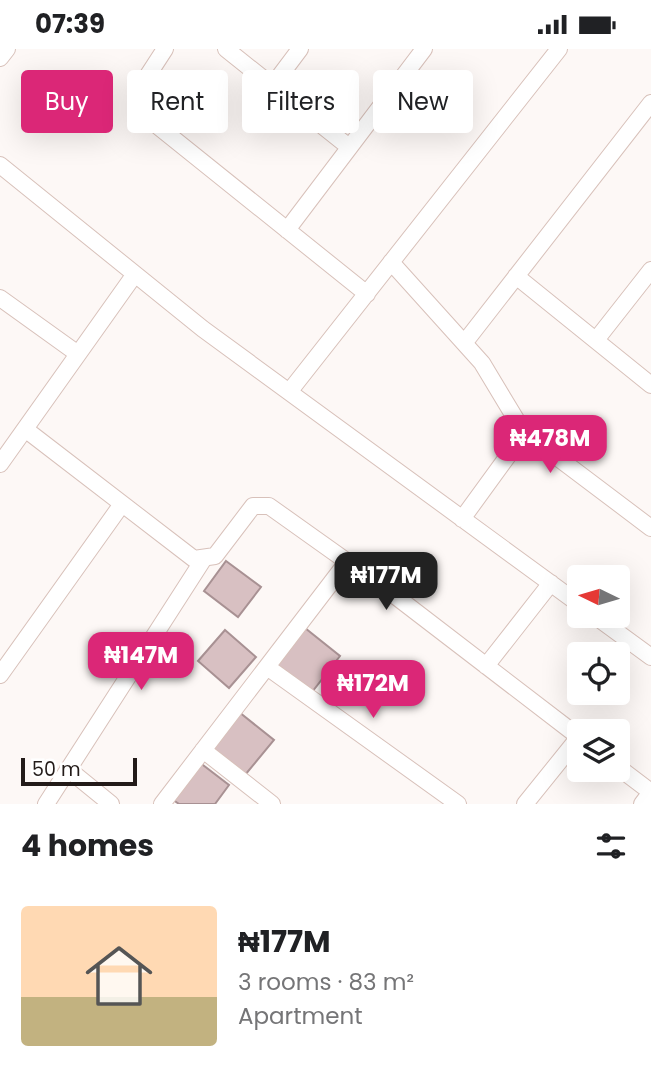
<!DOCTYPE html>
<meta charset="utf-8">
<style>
:root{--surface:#fff;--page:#f6f6f6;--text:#202124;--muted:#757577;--accent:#db2777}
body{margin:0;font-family:Poppins,sans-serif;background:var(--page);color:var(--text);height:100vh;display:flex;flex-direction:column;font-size:26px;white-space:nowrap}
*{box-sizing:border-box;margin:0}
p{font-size:23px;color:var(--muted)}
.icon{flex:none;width:38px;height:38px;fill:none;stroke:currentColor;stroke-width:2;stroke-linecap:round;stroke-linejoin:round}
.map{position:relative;height:755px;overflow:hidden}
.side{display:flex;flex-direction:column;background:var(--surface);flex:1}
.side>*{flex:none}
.hud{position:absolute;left:21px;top:21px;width:609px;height:63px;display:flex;gap:14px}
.needle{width:46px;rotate:275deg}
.fabs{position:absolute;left:567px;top:516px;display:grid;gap:14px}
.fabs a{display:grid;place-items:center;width:63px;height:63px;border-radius:7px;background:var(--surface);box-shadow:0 7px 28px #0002;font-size:35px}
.scale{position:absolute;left:21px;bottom:18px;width:116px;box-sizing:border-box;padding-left:7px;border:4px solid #231b19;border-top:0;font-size:19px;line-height:24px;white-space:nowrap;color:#231b19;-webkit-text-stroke:5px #fff;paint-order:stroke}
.price{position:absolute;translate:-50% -60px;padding:0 16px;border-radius:14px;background:var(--accent);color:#fff;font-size:23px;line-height:46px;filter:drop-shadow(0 2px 4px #0008)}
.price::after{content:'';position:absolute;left:50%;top:42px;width:21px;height:16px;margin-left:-10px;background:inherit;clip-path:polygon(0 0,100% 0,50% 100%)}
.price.selected{background:#222;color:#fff}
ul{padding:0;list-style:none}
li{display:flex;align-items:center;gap:21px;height:175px;padding:0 21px}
li span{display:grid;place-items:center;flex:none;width:196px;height:140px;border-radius:7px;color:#555}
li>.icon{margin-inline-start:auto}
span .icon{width:84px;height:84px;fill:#fffc;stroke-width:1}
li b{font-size:30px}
h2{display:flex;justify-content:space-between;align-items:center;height:84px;padding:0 21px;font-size:30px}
.pill{padding:0 24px;border-radius:7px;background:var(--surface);box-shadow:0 7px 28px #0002;font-size:24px;line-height:63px}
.pill.selected{background:var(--accent);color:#fff}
.status{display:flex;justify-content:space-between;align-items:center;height:49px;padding:0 35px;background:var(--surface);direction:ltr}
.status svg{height:19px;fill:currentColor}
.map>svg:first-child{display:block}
.building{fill:#d8c0c2;stroke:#a89193;stroke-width:2}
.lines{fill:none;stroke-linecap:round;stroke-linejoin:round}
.street-casing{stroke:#d8c1ba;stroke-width:18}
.street{stroke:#fff;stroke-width:16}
</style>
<div class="status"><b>07:39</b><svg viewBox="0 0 49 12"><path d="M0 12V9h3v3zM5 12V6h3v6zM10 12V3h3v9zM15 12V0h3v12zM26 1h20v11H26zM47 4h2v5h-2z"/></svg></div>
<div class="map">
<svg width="651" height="755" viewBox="0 0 651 755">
<rect width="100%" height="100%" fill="#fdf8f6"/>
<path class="building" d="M 226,512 L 261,538 L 238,568 L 204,542 Z
M 305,579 L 340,607 L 312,643 L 276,615 Z
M 225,581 L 256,608 L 229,639 L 198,612 Z
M 239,663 L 274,691 L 245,726 L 211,699 Z
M 199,713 L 229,736 L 215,755 L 179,755 L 172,750 Z"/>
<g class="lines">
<defs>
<path id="street" d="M 165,0 L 139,40 L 139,62 L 367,245
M 226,0 L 349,98
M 0,9 L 7,0
M 273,36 L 300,0
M 0,116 L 203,280 L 579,555
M 287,181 L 424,0
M 391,213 L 482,314 L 529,392
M 516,227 L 651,336
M 0,249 L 78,305
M 596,291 L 651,221
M 465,293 L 651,54
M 289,343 L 559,0
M 25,380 L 194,510 L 215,507 L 253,457 L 269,457 L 394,546 L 579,688
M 0,415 L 135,225
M 462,470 L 518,393 L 529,392 L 541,396 L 651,479
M 595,567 L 651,608
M 486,617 L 551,534
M 267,618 L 458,755
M 0,626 L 122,455
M 203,701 L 272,755
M 618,718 L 651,743 L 642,755
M 68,720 L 111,755
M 46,755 L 203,511
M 162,755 L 347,513
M 525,755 L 579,688"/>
</defs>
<use href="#street" class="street-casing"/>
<use href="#street" class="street"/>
</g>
</svg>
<div class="fabs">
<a><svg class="needle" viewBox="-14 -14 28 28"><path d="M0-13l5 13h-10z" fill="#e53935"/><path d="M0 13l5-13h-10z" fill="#757577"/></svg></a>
<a><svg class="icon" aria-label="locate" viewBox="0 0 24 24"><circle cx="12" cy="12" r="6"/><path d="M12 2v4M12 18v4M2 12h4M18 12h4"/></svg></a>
<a><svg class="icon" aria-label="layers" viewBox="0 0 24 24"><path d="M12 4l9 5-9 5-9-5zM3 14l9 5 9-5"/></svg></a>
</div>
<div class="scale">50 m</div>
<b class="price" style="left:550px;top:426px">₦478M</b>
<b class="price selected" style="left:386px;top:563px">₦177M</b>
<b class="price" style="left:141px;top:643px">₦147M</b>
<b class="price" style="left:373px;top:671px">₦172M</b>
<div class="hud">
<a class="pill selected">Buy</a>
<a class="pill">Rent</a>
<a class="pill">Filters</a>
<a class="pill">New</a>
</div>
</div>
<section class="side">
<h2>4 homes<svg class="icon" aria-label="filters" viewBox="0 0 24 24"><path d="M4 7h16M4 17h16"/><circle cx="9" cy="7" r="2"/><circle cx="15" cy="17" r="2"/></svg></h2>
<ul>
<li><span style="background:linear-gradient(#ffd9b3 65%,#c2b280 0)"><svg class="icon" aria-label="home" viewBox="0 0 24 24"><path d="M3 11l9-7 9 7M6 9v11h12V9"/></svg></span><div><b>₦177M</b><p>3 rooms · 83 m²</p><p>Apartment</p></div></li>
</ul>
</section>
